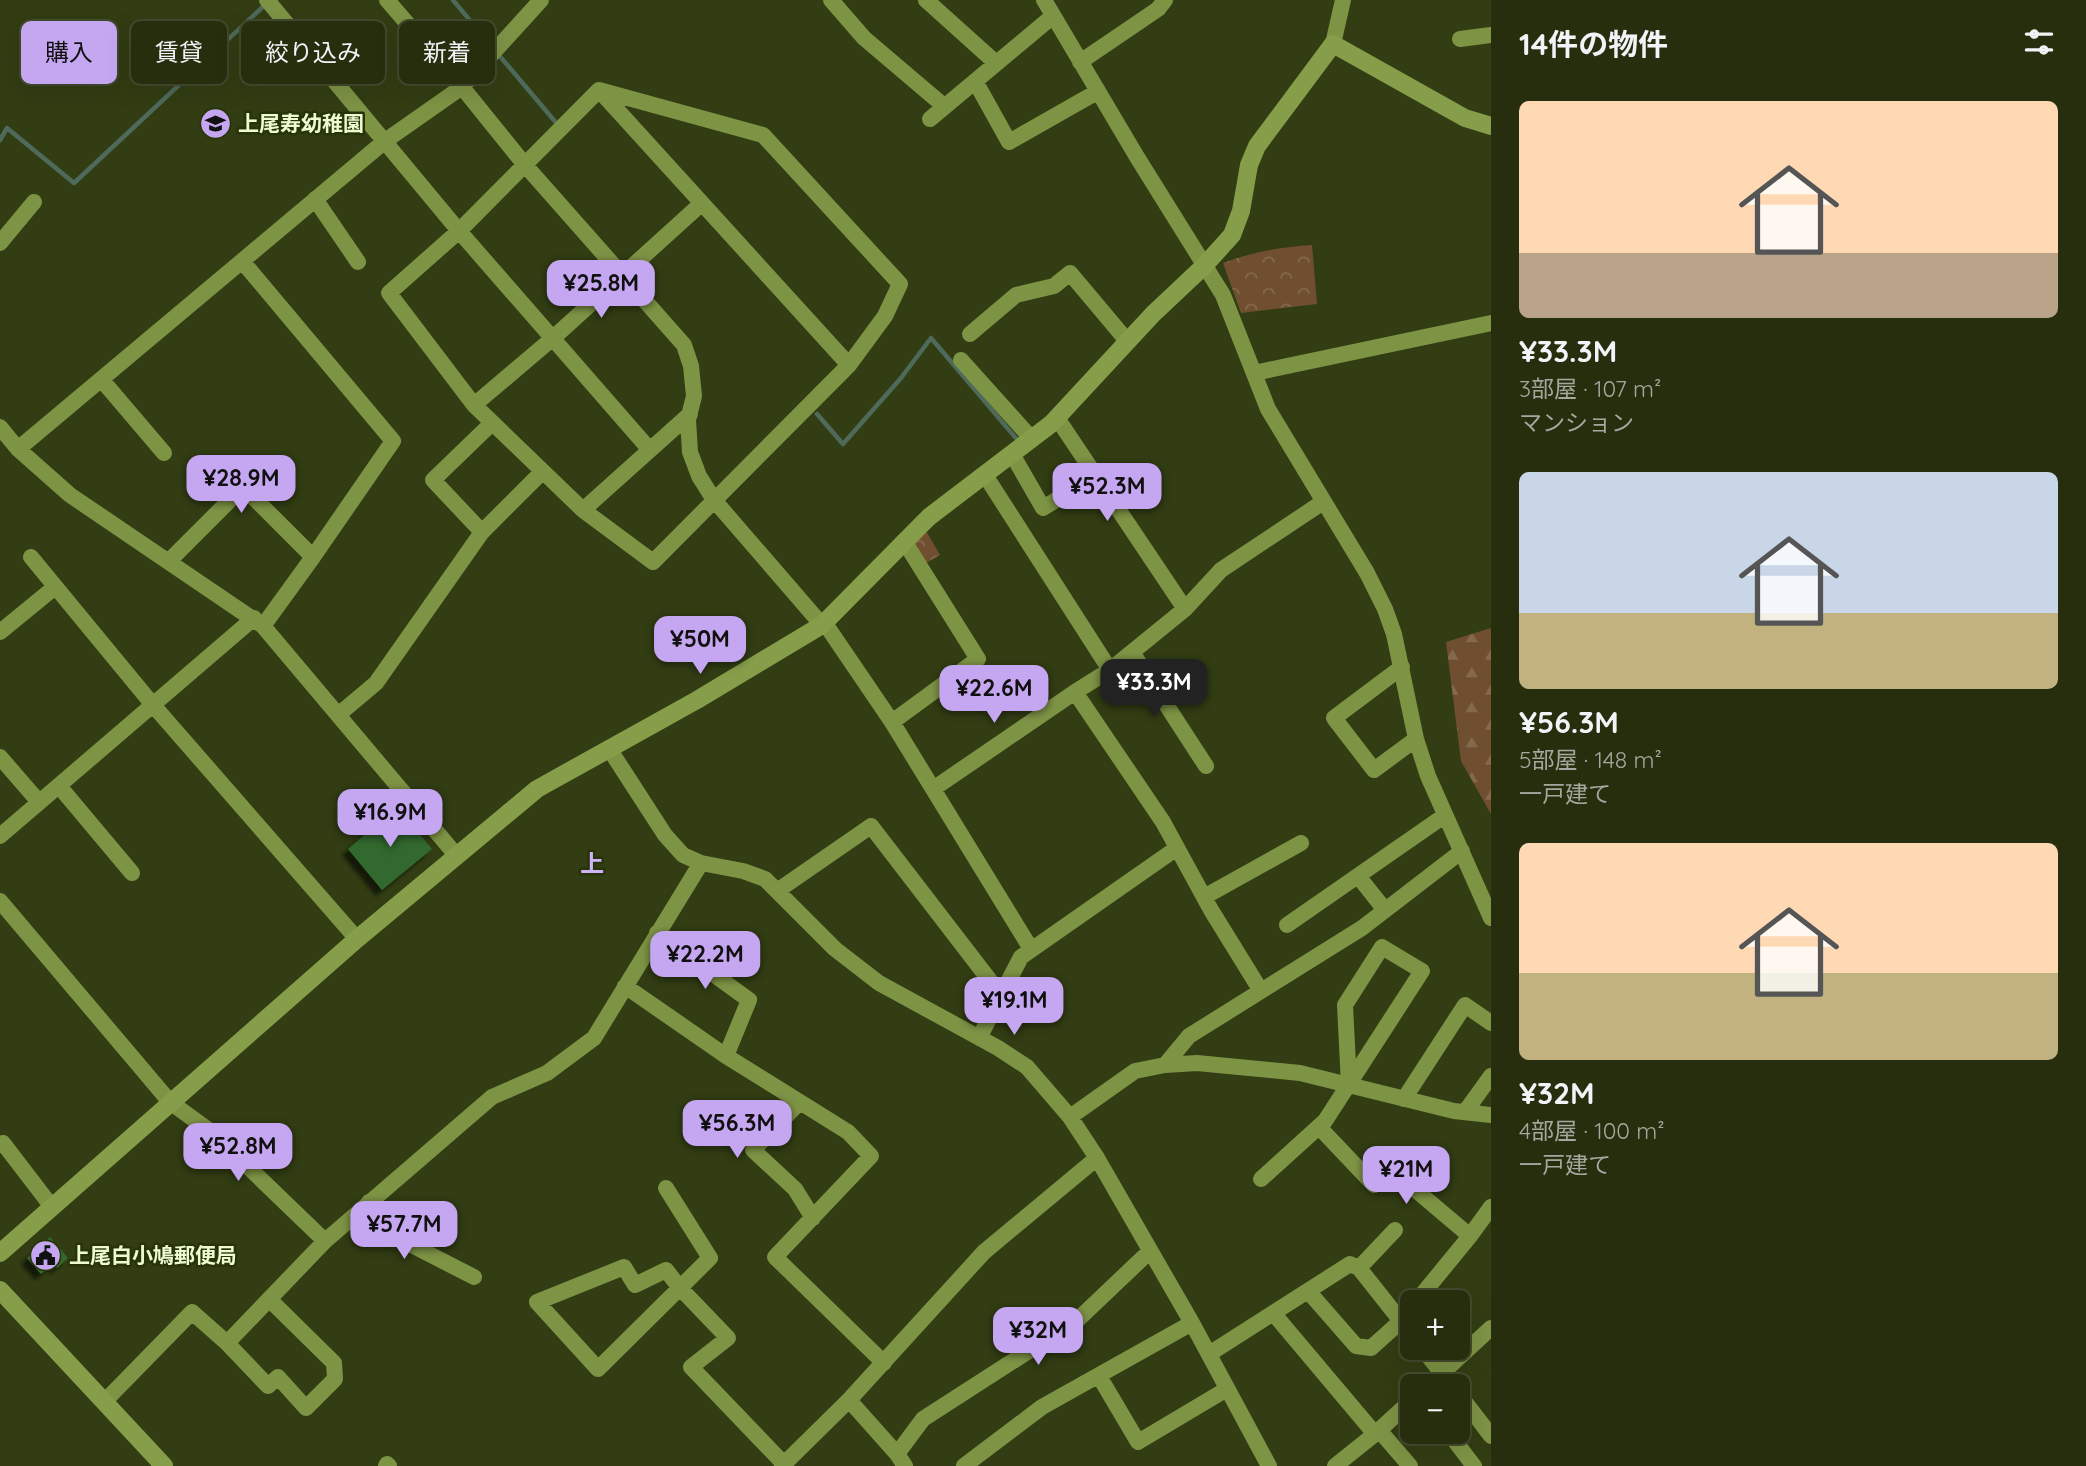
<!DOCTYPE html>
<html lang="ja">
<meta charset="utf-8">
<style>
:root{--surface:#262e0e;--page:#2e3617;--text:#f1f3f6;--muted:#a4a89e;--line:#424a2e;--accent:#c5a7f1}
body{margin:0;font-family:Quicksand,"Noto Sans JP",sans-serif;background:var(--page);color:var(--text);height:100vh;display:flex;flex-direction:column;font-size:26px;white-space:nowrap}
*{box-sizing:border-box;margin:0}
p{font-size:23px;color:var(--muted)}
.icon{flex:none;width:38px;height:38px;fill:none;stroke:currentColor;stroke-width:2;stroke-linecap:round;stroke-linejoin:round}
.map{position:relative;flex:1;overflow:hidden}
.panel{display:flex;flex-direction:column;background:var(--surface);width:595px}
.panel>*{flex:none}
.top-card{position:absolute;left:21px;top:21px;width:665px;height:63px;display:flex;gap:14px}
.fabs{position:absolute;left:1400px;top:1290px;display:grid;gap:14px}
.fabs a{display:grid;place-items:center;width:70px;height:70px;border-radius:10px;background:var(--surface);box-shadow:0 7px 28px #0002,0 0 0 2px var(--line);font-size:35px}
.price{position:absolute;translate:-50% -60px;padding:0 16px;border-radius:14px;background:var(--accent);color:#111;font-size:23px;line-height:46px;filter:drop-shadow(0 2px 4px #0008)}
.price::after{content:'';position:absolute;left:50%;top:42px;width:21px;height:16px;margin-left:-10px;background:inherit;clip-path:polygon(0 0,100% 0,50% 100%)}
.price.selected{background:#222;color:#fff}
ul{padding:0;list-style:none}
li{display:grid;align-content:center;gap:14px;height:371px;padding:0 28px}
li span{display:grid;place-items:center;height:217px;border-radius:10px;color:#555}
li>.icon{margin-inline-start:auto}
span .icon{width:126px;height:126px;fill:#fffc;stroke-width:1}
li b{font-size:30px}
h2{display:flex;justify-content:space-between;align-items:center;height:84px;padding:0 28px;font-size:30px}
.tag{padding:0 24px;border-radius:10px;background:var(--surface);box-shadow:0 7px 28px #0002,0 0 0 2px var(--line);font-size:24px;line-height:63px}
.tag.selected{background:var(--accent);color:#111}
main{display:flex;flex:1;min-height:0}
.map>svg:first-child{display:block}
.forest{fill:url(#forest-firs)}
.park{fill:url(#park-crowns)}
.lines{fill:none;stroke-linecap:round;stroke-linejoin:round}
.stream{stroke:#4f6a5b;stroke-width:4.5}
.building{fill:#30692e;filter:url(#shadow)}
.street{stroke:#7e9445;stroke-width:16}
.secondary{stroke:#869e4a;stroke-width:18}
.labels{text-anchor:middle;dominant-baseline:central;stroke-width:5;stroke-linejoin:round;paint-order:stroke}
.poi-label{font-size:21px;font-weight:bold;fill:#edfad2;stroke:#283308;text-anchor:start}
.quarter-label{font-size:24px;font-weight:bold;fill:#ceb2f7;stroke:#283308}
</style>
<main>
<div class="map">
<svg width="1491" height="1466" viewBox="0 0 1491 1466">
<defs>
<pattern id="forest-firs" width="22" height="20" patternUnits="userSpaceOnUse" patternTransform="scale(1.75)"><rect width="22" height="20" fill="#704f30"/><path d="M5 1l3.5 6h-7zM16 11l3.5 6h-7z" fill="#85694d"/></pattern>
<pattern id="park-crowns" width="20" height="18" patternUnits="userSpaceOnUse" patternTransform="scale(1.75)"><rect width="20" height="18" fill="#704f30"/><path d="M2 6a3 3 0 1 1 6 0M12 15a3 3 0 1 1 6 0" fill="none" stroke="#85694d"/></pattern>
<filter id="shadow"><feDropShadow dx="-6" dy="6" stdDeviation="2" flood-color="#0009"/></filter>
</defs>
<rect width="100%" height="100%" fill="#323d13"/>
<path class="forest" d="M 1491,628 L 1491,814 L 1461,761 L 1446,642 Z"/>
<path class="park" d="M 1312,245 L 1317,304 L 1241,313 L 1223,263 C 1252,252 1281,247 1312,245 Z
M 922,524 L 940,555 L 919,567 L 904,541 Z"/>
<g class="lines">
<path class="stream" d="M 453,0 L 492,47
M 498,54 L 558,125
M 0,140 L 7,128 L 74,183 L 267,3
M 817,414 L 843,444 L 901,378 L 931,338 L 1020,443"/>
</g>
<path class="building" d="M 397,807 L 432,849 L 382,890 L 348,849 Z
M 50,1237 L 68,1258 L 57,1268 L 53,1264 L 41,1274 L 27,1258 Z"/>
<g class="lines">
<path class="street" d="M 267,0 L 459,231 L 650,450
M 387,0 L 462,87 L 525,165 L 684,345 L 691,366 L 694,396 L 688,420 L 690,452 L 699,476 L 714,500 L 822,625
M 831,0 L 864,38 L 944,106
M 926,0 L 996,63
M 1044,0 L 1137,157 L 1223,295 L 1268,409 L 1367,573 L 1385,609 L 1394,634 L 1416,739 L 1428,776 L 1491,918
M 1460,39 L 1491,35
M 1333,44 L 1343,0
M 1080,62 L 1158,9 L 1165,0
M 975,81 L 1009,142 L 1097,92
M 599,90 L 763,135 L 900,284 L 885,316 L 849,365 L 653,562 L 583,510 L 474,405 L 389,293 L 459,231 Z
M 599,90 L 849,365
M 930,119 L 1053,16
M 315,199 L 358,262
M 0,243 L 34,202
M 242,261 L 393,441 L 313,557 L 263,626
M 970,334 L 1016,295 L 1054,286 L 1070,273 L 1128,342
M 961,360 L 1032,439
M 1254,373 L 1491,323
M 101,379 L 164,453
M 474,405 L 553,338 L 701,204
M 1057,418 L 1185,609
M 0,427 L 18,449 L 70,495 L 263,626 L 456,855
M 18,449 L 385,141 L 462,87 L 541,0
M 1012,454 L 1043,508 L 1097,475
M 985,475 L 1110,670
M 583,510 L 690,414
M 482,532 L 433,480 L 492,423
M 31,557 L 153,705 L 357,939
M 169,561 L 243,487 L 313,557
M 824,622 L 892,722 L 1031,949
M 0,632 L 55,587
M 1132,652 L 1206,766
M 1402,667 L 1334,718 L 1374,770 L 1416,739
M 338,715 L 376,683 L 482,532 L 542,472
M 892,722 L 978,659 L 904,541
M 610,750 L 665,835 L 683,855 L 701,863 L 743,871 L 765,879 L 835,949 L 879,983 L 998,1048 L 1027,1067 L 1070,1117 L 1097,1158 L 1192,1323 L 1269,1466
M 0,757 L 39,802
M 59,786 L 132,873
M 933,789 L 1075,692
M 0,836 L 254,618
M 1358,876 L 1385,910
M 777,891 L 871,826 L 1001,995
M 1204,897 L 1301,843
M 0,901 L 170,1102 L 214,1134 L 325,1241
M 1287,925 L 1444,816
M 657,933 L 749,1000 L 726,1056
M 625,986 L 726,1056 L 848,1132 L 871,1156 L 775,1257 L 884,1363
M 1261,991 L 1211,910 L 1163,822 L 1075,692 L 1110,670 L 1185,609 L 1221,570 L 1323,502
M 979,1038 L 1021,957 L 1177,848
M 1165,1065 L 1189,1036 L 1362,928 L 1462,851
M 1404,1099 L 1465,1005 L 1491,1023
M 800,1102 L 753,1150 L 795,1189 L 813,1218
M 1465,1112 L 1491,1076
M 1070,1117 L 1135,1071 L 1165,1065 L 1197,1063 L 1300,1073 L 1454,1111 L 1491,1115
M 1319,1127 L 1374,1185 L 1392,1170 L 1470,1236 L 1491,1207
M 0,1145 L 3,1143 L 52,1207
M 1261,1179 L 1325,1121 L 1422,971 L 1382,947 L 1345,1005 L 1349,1085
M 666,1188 L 710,1258 L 598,1369 L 537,1302 L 624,1267 L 635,1285 L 666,1270 L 680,1288 L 728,1338 L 691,1367 L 784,1464
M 369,1202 L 400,1239 L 474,1277
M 1359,1268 L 1412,1335
M 1308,1291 L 1356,1346 L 1371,1348 L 1401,1321 L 1412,1307
M 1416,1302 L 1470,1236
M 1273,1313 L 1375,1434 L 1412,1400
M 227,1343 L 325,1241 L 492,1097 L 547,1073 L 594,1038 L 701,863
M 1422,1348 L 1452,1386
M 1209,1354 L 1350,1264 L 1359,1268 L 1395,1230
M 1099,1376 L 1138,1442 L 1227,1389
M 1428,1386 L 1491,1328
M 1458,1393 L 1491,1436
M 849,1400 L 897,1454 L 905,1466
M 104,1402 L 192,1312 L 227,1343 L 268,1386 L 278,1377 L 306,1408 L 335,1379 L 334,1363 L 269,1299
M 1379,1430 L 1410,1466
M 1448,1432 L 1474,1466
M 897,1454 L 923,1419 L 1055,1334 L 1069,1328 L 1150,1251
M 386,1466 L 387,1464 L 389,1466
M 782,1466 L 849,1400 L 984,1252 L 1097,1158
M 964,1466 L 1042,1407 L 1192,1323
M 1335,1466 L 1375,1434"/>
<path class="secondary" d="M 0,1253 L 357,939 L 537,789 L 697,700 L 822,625 L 929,517 L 1051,424 L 1153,314 L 1204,266 L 1232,235 L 1241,211 L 1249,165 L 1257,146 L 1333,44 L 1465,118 L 1491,126
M 0,1290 L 164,1466"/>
</g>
<defs>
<symbol id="school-disc" viewBox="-11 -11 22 22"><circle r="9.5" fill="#c5a7f1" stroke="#283308"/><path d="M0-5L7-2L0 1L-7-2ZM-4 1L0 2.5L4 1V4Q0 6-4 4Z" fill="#111"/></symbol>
<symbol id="civic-disc" viewBox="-11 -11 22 22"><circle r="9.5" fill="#c5a7f1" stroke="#283308"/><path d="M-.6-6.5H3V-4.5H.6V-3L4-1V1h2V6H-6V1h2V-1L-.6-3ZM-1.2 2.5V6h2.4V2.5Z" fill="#111"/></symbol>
</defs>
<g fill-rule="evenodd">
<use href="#school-disc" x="198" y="106" width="35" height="35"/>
<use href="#civic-disc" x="28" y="1238" width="35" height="35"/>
</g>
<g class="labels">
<g class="poi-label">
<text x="238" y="123">上尾寿幼稚園</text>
<text x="69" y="1255">上尾白小鳩郵便局</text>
</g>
<g class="quarter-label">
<text x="592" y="863">上</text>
</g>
</g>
</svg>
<div class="fabs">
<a>+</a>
<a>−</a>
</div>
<b class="price" style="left:601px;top:320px">¥25.8M</b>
<b class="price" style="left:241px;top:515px">¥28.9M</b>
<b class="price" style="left:1107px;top:523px">¥52.3M</b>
<b class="price" style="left:700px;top:676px">¥50M</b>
<b class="price selected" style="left:1154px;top:719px">¥33.3M</b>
<b class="price" style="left:994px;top:725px">¥22.6M</b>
<b class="price" style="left:390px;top:849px">¥16.9M</b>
<b class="price" style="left:705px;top:991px">¥22.2M</b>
<b class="price" style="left:1014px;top:1037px">¥19.1M</b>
<b class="price" style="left:737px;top:1160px">¥56.3M</b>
<b class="price" style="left:238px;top:1183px">¥52.8M</b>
<b class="price" style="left:1406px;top:1206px">¥21M</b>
<b class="price" style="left:404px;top:1261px">¥57.7M</b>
<b class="price" style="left:1038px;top:1367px">¥32M</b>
<div class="top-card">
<a class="tag selected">購入</a>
<a class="tag">賃貸</a>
<a class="tag">絞り込み</a>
<a class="tag">新着</a>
</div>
</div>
<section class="panel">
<h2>14件の物件<svg class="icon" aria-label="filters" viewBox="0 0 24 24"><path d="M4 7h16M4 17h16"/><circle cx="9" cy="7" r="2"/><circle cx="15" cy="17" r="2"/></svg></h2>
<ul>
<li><span style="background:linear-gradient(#ffd9b3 70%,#b9a48a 0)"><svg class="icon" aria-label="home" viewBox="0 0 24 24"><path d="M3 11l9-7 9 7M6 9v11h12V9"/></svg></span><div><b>¥33.3M</b><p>3部屋 · 107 m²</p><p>マンション</p></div></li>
<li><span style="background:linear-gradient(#c9d6e8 65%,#c2b280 0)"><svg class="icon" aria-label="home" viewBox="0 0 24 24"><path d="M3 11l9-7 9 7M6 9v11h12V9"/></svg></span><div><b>¥56.3M</b><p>5部屋 · 148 m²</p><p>一戸建て</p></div></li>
<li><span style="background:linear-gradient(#ffd9b3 60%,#c2b280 0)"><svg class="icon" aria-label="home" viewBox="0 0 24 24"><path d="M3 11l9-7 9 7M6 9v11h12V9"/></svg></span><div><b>¥32M</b><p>4部屋 · 100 m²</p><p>一戸建て</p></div></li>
</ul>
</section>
</main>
